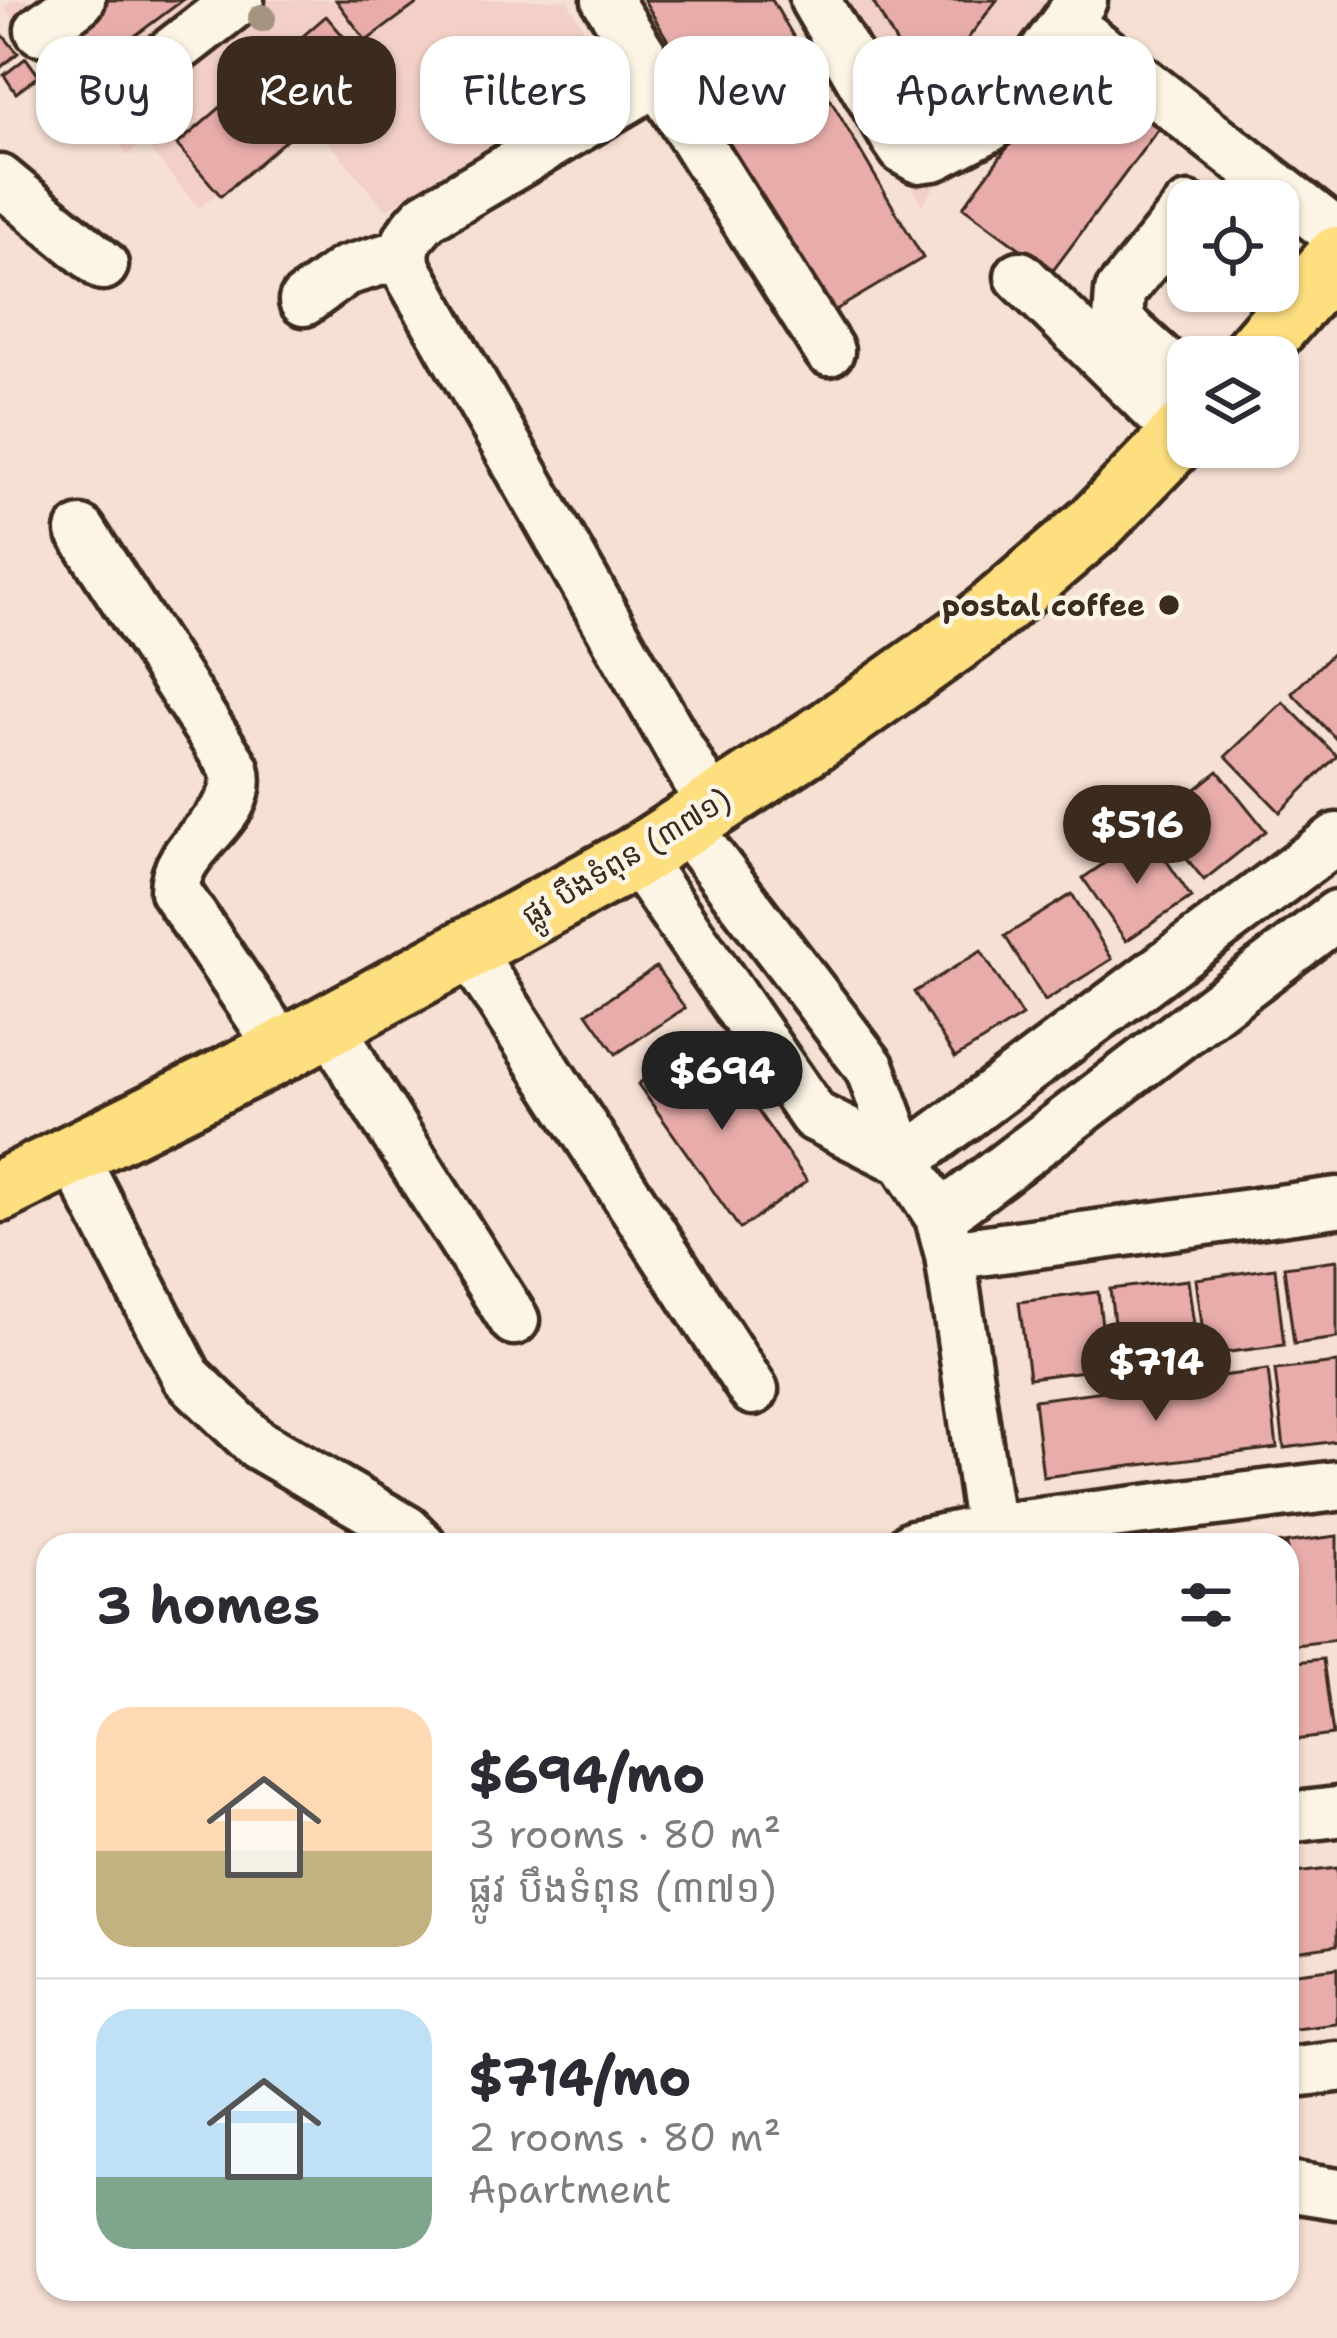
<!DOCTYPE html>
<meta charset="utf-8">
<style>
:root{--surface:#fff;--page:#f7f7f7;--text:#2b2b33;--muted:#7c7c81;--line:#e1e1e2;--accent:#3b2a1e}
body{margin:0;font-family:"Shantell Sans","Noto Sans Khmer",sans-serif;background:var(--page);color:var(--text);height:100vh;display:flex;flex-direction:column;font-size:45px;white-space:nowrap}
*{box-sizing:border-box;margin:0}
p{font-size:39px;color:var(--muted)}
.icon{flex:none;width:66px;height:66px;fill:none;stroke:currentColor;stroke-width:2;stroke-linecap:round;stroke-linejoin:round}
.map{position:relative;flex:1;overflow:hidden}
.sheet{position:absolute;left:36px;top:1533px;width:1263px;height:768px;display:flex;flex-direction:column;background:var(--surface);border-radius:36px;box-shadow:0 3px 9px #0004}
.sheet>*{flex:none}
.hud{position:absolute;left:36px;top:36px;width:1266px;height:108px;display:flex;gap:24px}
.buttons{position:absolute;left:1167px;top:180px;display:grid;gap:24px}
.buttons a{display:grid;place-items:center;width:132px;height:132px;border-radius:24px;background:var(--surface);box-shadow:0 3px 9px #0004;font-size:60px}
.price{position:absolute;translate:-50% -102px;padding:0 27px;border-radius:42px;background:var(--accent);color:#fff;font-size:39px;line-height:78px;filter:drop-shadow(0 3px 6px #0008)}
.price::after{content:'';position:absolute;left:50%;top:72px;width:36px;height:27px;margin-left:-18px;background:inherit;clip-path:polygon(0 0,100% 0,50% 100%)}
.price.current{background:#222;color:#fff}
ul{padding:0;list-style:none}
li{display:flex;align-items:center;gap:36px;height:300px;padding:0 60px}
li+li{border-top:3px solid var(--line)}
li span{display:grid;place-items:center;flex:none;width:336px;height:240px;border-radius:36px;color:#555}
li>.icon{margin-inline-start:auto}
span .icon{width:144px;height:144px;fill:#fffc;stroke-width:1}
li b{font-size:51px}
h2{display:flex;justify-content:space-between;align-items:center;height:144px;padding:0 60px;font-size:51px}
.chip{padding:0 42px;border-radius:36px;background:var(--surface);box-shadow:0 3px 9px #0004;font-size:42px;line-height:108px}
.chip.current{background:var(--accent);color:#fff}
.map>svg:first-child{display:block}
.built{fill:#f2d0c7}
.building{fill:#e8adaa;stroke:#3b2a1e;stroke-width:3}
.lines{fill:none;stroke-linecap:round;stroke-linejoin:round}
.minor-casing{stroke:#3b2a1e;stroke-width:57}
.major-casing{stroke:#3b2a1e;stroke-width:69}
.minor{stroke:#fcf5e5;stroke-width:48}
.major{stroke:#fedf80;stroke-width:60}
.tree{fill:#a4947f}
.poi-dot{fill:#3b2a1e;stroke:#fcf5e5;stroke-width:4.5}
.labels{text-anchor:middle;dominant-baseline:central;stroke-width:9;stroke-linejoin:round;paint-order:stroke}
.poi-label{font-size:30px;font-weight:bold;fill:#3b2a1e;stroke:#fcf5e5;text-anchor:end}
.street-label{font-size:30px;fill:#3b2a1e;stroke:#fcf5e5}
</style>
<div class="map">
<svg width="1337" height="2338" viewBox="0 0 1337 2338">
<rect width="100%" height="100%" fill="#f6dfd3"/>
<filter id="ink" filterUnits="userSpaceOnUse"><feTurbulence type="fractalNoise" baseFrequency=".00833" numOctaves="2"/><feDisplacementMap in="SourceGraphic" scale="24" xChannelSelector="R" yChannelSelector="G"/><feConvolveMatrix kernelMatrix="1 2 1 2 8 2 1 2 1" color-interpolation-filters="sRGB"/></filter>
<g filter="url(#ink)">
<path class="built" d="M 13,0 L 567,0 L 605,65 L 600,80 L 386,210 L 310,120 L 199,208 L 144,143 L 128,155 L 4,7 Z
M 801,0 L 1067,0 L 922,205 Z"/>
<path class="building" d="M 95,0 L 183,0 L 72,83 L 41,41 Z
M 336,0 L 422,0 L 366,41 Z
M 644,0 L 772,0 L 923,258 L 829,314 Z
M 872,0 L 997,0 L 951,61 L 917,80 Z
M 326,16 L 370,67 L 221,196 L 177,145 Z
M 0,32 L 18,53 L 0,68 Z
M 26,58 L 39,76 L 16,93 L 4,75 Z
M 1070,63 L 1159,128 L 1052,272 L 963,207 Z
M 1188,250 L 1188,291 L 1211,291 L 1197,307 L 1164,279 Z
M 1337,649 L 1337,740 L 1292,693 Z
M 1283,702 L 1337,756 L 1280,812 L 1226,756 Z
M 1218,771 L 1266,831 L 1204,880 L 1156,821 Z
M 1148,833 L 1191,897 L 1126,941 L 1083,878 Z
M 1072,894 L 1112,959 L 1045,1001 L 1005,936 Z
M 981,951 L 1022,1016 L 955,1058 L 914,992 Z
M 656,967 L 685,1008 L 616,1054 L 587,1013 Z
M 705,1036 L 807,1181 L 740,1229 L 638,1084 Z
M 1337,1260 L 1337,1338 L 1294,1344 L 1284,1267 Z
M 1275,1268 L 1284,1345 L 1206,1355 L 1196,1279 Z
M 1188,1280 L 1198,1356 L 1119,1366 L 1110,1289 Z
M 1098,1292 L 1107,1368 L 1029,1378 L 1019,1302 Z
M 1337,1363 L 1337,1441 L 1284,1448 L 1275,1370 Z
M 1268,1370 L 1277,1448 L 1043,1477 L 1034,1400 Z
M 1337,1536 L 1337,1640 L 1287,1646 L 1287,1545 L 1268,1545 Z
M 1323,1659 L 1333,1735 L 1287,1741 L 1287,1663 Z
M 1337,1868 L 1337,1945 L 1287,1952 L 1287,1874 Z
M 1337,1968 L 1337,2024 L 1287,2030 L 1287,1974 Z"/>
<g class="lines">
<defs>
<path id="minor" d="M 607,0 L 829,351
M 815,0 L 895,137 L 904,150 L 918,158 L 934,156 L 990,127 L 1082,0
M 1066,22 L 1337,234
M 40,30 L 80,0
M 657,81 L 426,217 C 410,234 399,246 407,270 L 712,806
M 127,87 L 239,0
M 0,180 L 103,265
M 1188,208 L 1120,292 L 1118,321 L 1188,384
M 1020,276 L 1182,435
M 304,301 L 345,271 L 402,254
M 81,531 L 234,768 C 248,818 174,842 175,891 L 283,1050
M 684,824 L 870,1068 L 904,1161 L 940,1217 L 950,1255 L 992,1545
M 636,857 L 814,1116 L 904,1161
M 469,951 L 753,1390
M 331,1024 L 357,1073 L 514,1320
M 73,1156 L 187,1377 L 257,1444 L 406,1530 L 421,1545
M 904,1161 L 1337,838
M 940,1217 L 1337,915
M 950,1255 L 1337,1202
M 913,1545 L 990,1529 L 1337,1486
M 1287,1818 L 1337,1812
M 1287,2073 L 1337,2067
M 1287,2186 L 1337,2194"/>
<path id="major" d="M 1250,357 L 1337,257
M 0,1191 L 283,1050 L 636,857 L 829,731 L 971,630 L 1095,524 L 1188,428"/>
</defs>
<use href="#minor" class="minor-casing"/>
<use href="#major" class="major-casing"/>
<use href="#minor" class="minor"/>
<use href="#major" class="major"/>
</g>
<g class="tree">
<circle cx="262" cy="18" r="14"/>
<circle cx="574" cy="43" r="14"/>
<circle cx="459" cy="68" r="14"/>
<circle cx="518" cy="72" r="14"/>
</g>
</g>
<circle class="poi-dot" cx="1169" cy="605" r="12"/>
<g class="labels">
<g class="poi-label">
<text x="1145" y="605">postal coffee</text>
</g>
<g class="street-label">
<text transform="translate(626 857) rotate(-31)">ផ្លូវ បឹងទំពុន (៣៧១)</text>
</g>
</g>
</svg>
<div class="buttons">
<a><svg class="icon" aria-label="locate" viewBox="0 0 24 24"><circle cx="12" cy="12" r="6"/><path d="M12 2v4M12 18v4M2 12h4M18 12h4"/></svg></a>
<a><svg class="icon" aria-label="layers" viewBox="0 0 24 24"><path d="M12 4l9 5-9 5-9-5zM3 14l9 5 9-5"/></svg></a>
</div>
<b class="price" style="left:1137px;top:887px">$516</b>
<b class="price current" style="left:722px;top:1133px">$694</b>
<b class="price" style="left:1156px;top:1424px">$714</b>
<div class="hud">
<a class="chip">Buy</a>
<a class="chip current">Rent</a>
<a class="chip">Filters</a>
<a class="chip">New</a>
<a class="chip">Apartment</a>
</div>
<section class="sheet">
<h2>3 homes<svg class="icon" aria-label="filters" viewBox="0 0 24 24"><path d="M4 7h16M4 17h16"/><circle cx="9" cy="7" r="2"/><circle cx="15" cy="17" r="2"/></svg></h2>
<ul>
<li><span style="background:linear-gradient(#ffd9b3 60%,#c2b280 0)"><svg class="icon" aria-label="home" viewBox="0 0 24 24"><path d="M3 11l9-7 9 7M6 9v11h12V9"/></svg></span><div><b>$694/mo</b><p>3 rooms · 80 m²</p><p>ផ្លូវ បឹងទំពុន (៣៧១)</p></div></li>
<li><span style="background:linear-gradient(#bfe0f5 70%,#7fa58c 0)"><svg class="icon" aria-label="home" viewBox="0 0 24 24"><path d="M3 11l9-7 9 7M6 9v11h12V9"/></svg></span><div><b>$714/mo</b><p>2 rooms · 80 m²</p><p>Apartment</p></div></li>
</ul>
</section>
</div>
